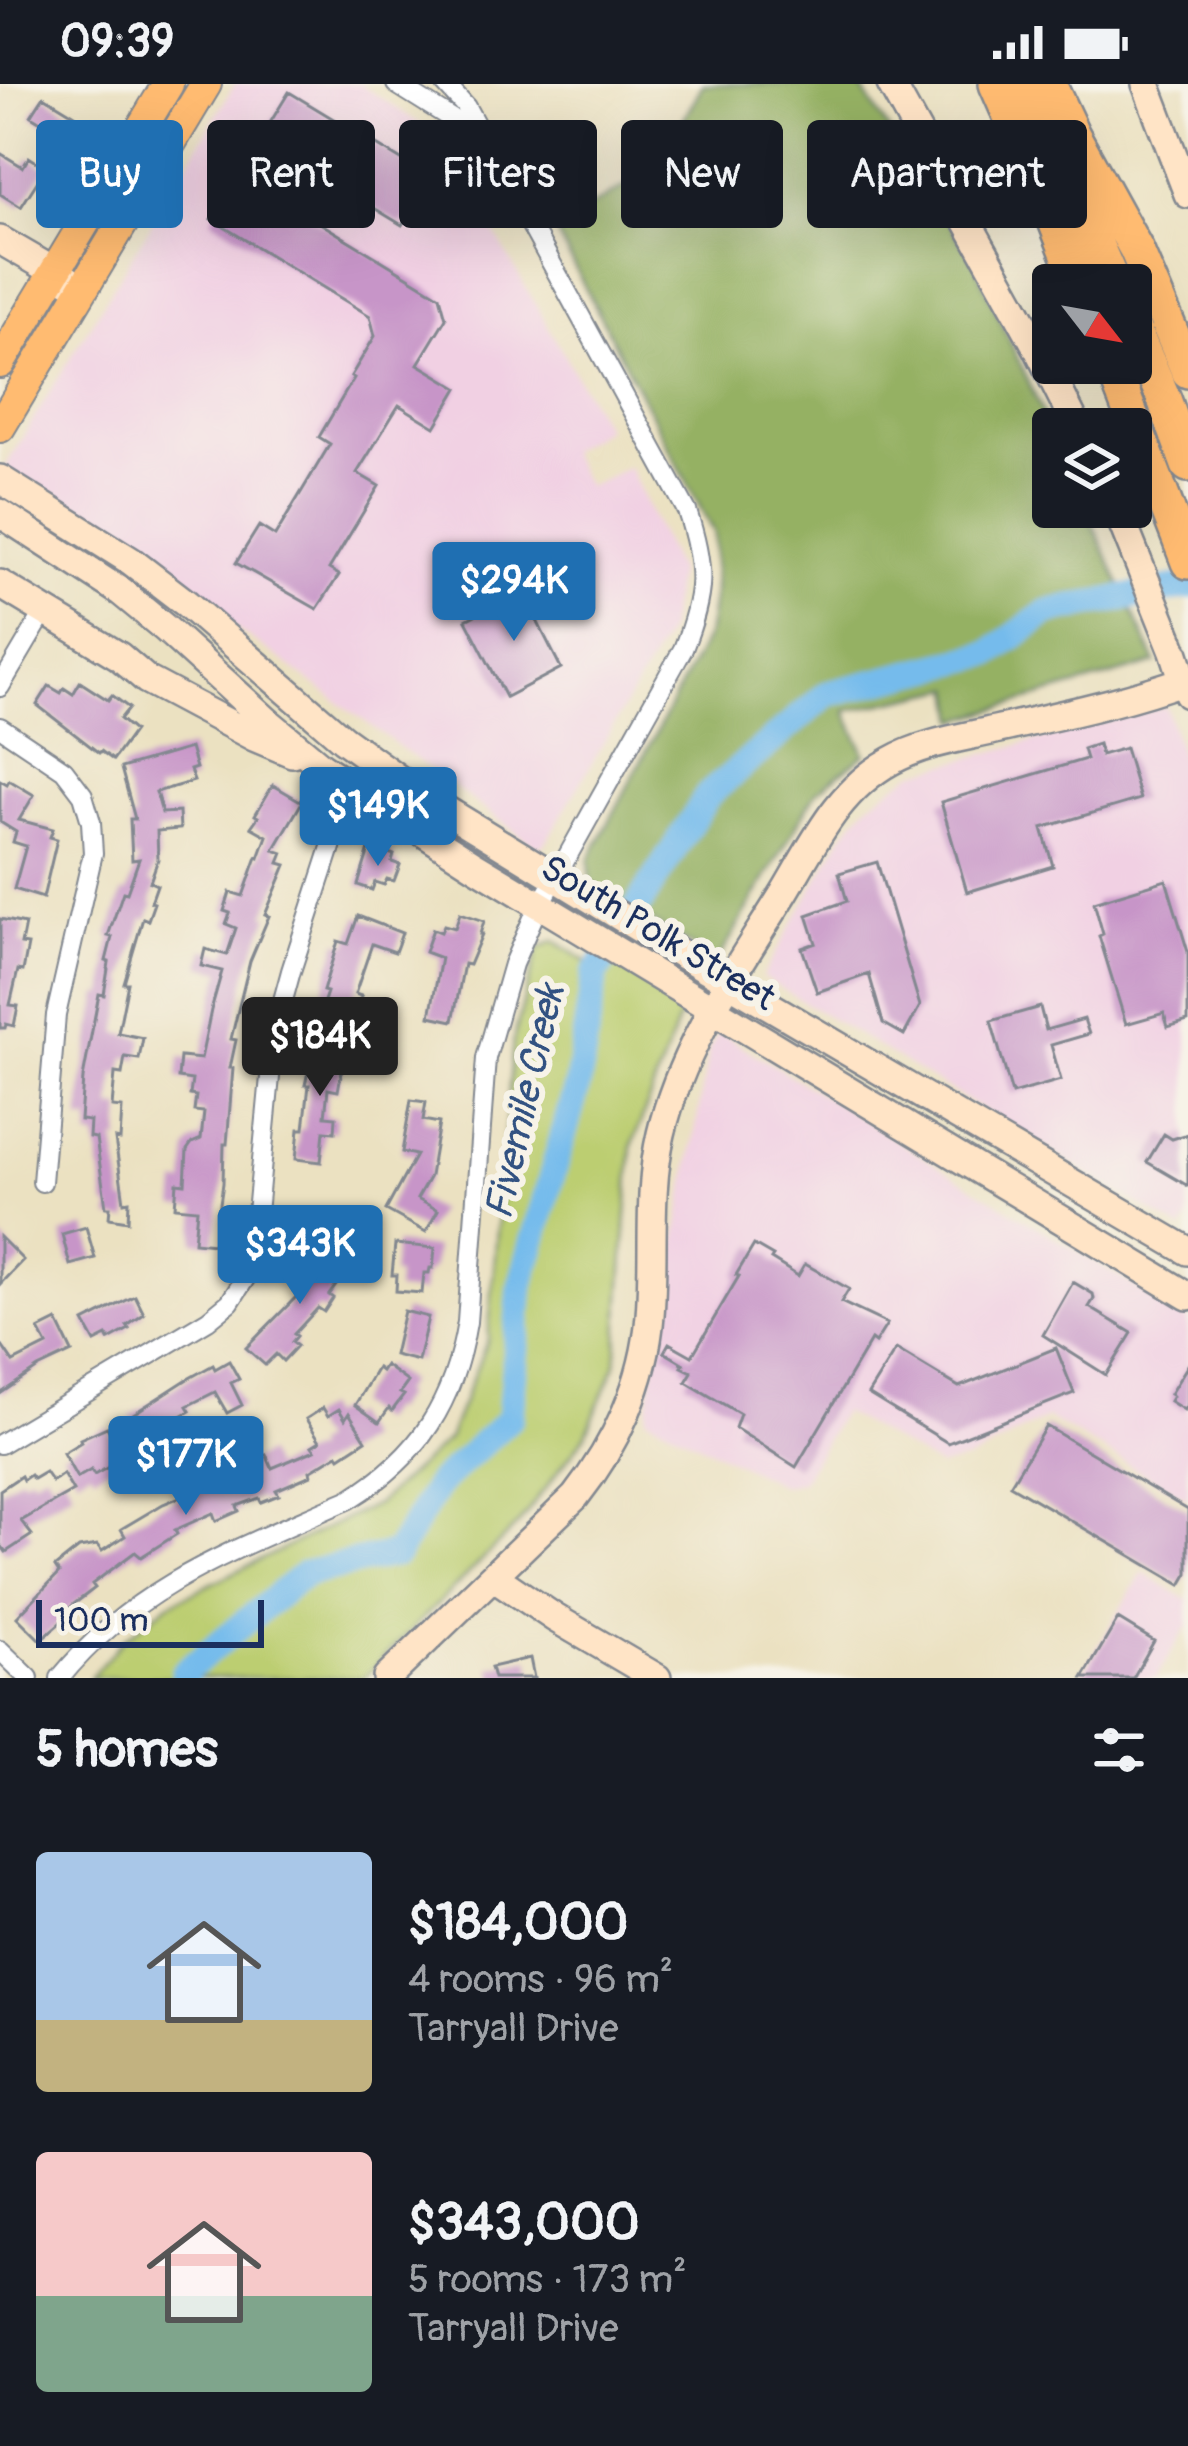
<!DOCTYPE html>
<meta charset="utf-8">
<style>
:root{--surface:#171b24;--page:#242831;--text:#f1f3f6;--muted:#9ea1a6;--accent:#1f6fb2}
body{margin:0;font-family:Pangolin,sans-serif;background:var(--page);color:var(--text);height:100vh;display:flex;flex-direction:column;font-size:45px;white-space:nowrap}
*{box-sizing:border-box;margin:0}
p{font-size:39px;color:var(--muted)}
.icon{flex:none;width:66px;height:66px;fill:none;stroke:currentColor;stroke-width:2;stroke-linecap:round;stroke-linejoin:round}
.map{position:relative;height:1594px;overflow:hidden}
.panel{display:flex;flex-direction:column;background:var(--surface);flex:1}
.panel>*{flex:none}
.hud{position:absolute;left:36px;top:36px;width:1116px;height:108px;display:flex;gap:24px}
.needle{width:78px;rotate:121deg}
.fabs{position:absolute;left:1032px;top:180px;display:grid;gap:24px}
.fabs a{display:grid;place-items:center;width:120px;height:120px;border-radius:12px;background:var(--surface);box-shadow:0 12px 48px #0002;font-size:60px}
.scale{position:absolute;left:36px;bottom:30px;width:228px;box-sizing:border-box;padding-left:12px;border:6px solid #1b2f5e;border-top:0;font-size:33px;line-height:42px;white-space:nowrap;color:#1b2f5e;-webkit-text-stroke:9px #f7f3e8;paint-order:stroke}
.price{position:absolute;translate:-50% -102px;padding:0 27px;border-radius:12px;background:var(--accent);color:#fff;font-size:39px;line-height:78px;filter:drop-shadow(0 3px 6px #0008)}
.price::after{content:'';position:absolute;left:50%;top:72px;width:36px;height:27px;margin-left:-18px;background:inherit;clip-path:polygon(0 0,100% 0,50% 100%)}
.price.selected{background:#222;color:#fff}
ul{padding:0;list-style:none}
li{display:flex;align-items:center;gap:36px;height:300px;padding:0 36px}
li span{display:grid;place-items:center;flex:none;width:336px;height:240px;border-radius:12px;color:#555}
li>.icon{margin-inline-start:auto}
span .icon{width:144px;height:144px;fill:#fffc;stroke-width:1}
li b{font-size:51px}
h2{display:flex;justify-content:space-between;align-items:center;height:144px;padding:0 36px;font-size:51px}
.pill{padding:0 42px;border-radius:12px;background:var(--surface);box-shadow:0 12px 48px #0002;font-size:42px;line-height:108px}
.pill.selected{background:var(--accent);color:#fff}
.status{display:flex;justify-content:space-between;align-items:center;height:84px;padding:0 60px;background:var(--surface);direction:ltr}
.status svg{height:33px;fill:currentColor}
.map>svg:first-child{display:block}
.built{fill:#f1d0e3}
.green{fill:#bcce71;stroke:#6c7e68;stroke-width:3}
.forest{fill:#95b163;stroke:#587060;stroke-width:3}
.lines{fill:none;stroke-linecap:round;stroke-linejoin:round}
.river{stroke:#75bbec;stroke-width:27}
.building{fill:#c795c8}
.street-casing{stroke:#838890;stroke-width:22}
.secondary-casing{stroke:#838890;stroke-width:32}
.primary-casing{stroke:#838890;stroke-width:34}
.highway-casing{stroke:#838890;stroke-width:38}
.street{stroke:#fff;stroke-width:18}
.secondary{stroke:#ffe4c6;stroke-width:27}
.primary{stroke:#ffbb71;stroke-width:30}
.highway{stroke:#ffbb71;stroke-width:33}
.labels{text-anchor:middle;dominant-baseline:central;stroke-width:12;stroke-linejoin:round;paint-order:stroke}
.street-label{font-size:36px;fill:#1b2f5e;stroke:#f7f3e8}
.water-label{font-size:39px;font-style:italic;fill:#325282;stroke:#f7f3e8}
</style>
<div class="status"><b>09:39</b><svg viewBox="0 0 49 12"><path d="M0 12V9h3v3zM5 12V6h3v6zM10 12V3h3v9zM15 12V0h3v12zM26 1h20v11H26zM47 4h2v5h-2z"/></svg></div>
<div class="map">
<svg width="1188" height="1594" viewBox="0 0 1188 1594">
<rect width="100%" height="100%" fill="#f7f3e8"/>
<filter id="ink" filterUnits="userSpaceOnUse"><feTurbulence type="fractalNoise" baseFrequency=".00833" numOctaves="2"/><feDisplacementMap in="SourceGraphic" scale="24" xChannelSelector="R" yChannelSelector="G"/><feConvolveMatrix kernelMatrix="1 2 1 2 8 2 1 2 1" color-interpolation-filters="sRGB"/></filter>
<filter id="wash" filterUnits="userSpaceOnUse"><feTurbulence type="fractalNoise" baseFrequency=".004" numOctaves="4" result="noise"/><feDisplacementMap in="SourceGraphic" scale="48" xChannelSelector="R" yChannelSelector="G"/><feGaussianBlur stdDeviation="2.7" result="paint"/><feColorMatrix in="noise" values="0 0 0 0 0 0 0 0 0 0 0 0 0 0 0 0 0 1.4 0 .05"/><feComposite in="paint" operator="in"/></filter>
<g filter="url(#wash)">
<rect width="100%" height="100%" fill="#ebe1c1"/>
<path class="built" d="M 235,0 L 360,0 L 440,53 L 606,344 L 568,367 L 587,403 L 629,383 L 677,487 L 668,547 L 545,760 L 536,763 L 277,573 L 3,386 Z
M 1166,622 L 1188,697 L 1188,1136 L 1182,1146 L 762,893 L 843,751 L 868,720 L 913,689 Z
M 719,948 L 1188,1235 L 1188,1415 L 1047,1334 L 971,1375 L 940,1383 L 842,1328 L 802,1397 L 783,1402 L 646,1333 L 709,965 Z
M 1143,1488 L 1188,1516 L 1188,1541 L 1156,1594 L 1079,1594 Z"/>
<path class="green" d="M 554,857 L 608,891 L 611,876 L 684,920 L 632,1062 L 616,1280 L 585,1352 L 519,1439 L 363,1594 L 90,1594 L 124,1555 L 167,1521 L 378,1419 L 448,1355 L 488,1255 L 513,957 L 538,865 Z"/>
<path class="forest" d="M 703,0 L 856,0 L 864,8 L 973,176 L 1053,352 L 1053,423 L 1085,423 L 1156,579 L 958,636 L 953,604 L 846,627 L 865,670 L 816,708 L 717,878 L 591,799 L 589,776 L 707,552 L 714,508 L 714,450 L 554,144 L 626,102 L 679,44 Z"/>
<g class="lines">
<path class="river" d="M 184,1594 L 184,1588 L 304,1490 L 396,1470 L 439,1399 L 510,1334 L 521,1201 L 578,999 L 595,890 L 708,711 L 827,610 L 991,569 L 1048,528 L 1188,502"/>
</g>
<g id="blocks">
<path class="building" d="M 289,8 L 431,94 L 402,141 L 308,84 L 287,119 L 440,212 L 446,234 L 418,280 L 458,304 L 435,343 L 399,321 L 357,389 L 379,402 L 329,485 L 339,491 L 317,525 L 236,479 L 259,442 L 275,452 L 330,360 L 319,353 L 354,294 L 351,292 L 375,252 L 370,232 L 211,135 Z
M 44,12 L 75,31 L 62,51 L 31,32 Z
M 0,69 L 23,83 L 29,73 L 46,84 L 21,123 L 0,110 Z
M 522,507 L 561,584 L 506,613 L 466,536 Z
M 80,598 L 108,616 L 112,611 L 129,624 L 120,635 L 134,647 L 113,676 L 101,667 L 99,669 L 37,621 L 49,602 L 61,609 L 64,604 L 73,610 Z
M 1098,660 L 1101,671 L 1125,664 L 1140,715 L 1042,744 L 1053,782 L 967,808 L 941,718 L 1086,675 L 1083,665 Z
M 190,664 L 196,684 L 190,686 L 194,697 L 156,708 L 162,729 L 179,728 L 180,745 L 157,747 L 158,775 L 150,798 L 157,801 L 151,818 L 154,819 L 148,836 L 143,834 L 124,899 L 128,899 L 118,949 L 143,954 L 139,975 L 125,973 L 122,990 L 115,989 L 112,1023 L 122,1024 L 120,1056 L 115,1055 L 124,1118 L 129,1117 L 128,1137 L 109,1134 L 110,1123 L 106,1123 L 96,1054 L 89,1053 L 90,1037 L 80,1036 L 83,994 L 99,910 L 104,911 L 109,878 L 106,877 L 112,853 L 108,852 L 123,808 L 127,809 L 139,775 L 132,776 L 130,735 L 135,735 L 121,684 Z
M 0,696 L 7,700 L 9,696 L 34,711 L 19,736 L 53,745 L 50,753 L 57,755 L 43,814 L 14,805 L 26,762 L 13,758 L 16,748 L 0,738 Z
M 273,701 L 302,718 L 274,766 L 283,769 L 279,779 L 286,781 L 265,831 L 269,832 L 250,877 L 231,955 L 236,956 L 230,984 L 233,984 L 227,1060 L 224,1060 L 223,1099 L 214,1160 L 194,1158 L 197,1125 L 175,1123 L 177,1099 L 185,1100 L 187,1066 L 192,1059 L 201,1055 L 204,1028 L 194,1027 L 196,1012 L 190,1011 L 192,996 L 178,994 L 180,973 L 201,975 L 211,926 L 222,887 L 201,882 L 205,865 L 227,871 L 236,844 L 226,840 L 230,829 L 224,827 L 230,808 L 243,812 L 257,773 L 259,774 L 267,752 L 251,743 L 258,733 L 255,731 Z
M 370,762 L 394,771 L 392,778 L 400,781 L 394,797 L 387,795 L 384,801 L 375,798 L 372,806 L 358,801 Z
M 877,778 L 920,922 L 904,951 L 883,939 L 869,890 L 817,908 L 802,864 L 816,859 L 807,831 L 847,817 L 839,789 Z
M 1166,796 L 1188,868 L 1188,937 L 1168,943 L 1164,929 L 1126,940 L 1099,852 L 1103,850 L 1094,818 Z
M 460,829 L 484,837 L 480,850 L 482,850 L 469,881 L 464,880 L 453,937 L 430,932 L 441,874 L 425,868 L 433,845 L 441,848 L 444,841 L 455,844 Z
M 358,832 L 402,849 L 395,868 L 372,860 L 355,910 L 361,912 L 356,926 L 349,924 L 343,943 L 318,935 L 327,908 L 323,907 L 338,857 L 348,860 Z
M 0,835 L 25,840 L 21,860 L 28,861 L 23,887 L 18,886 L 10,921 L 18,922 L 14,942 L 6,940 L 5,944 L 0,944 Z
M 1040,923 L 1046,946 L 1084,935 L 1089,950 L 1051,961 L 1061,996 L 1012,1010 L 991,937 Z
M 315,957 L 346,963 L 338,1007 L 328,1005 L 325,1032 L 336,1033 L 335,1048 L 324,1047 L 321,1078 L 296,1075 L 299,1045 L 304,1045 L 309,1001 L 305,1001 Z
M 411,1016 L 426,1018 L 423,1036 L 439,1039 L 430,1092 L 417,1115 L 438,1126 L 426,1148 L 386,1126 L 416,1071 L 402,1068 Z
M 1164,1050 L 1172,1055 L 1188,1050 L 1188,1102 L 1147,1078 Z
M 86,1143 L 95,1174 L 70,1181 L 62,1150 Z
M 0,1153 L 23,1176 L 0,1200 Z
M 330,1157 L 346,1168 L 333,1186 L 342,1193 L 329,1211 L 333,1214 L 324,1228 L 318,1224 L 294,1250 L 297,1252 L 292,1258 L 297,1262 L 283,1277 L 276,1270 L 265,1281 L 246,1264 L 299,1210 L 294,1207 Z
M 395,1160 L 435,1164 L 433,1184 L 430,1184 L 429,1189 L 424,1189 L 422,1209 L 396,1207 L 397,1191 L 392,1191 Z
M 754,1161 L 773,1172 L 771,1175 L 798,1192 L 805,1180 L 849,1205 L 841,1218 L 887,1240 L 875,1259 L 871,1256 L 796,1383 L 735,1344 L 740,1330 L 686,1298 L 692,1288 L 682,1283 L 684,1280 L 664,1268 L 669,1259 L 692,1272 L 739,1192 L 736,1191 Z
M 1073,1198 L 1093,1210 L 1094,1215 L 1089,1223 L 1132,1249 L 1106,1291 L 1043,1251 Z
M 135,1212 L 144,1230 L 127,1242 L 129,1245 L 109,1256 L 107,1252 L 95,1258 L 84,1238 Z
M 404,1227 L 428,1233 L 418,1277 L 394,1271 Z
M 57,1237 L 72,1268 L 38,1284 L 0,1310 L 0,1259 L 13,1278 L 47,1261 L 39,1246 Z
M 1056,1264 L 1074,1309 L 948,1359 L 868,1310 L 896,1265 L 959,1303 Z
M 229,1277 L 239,1295 L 231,1299 L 242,1321 L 227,1329 L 215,1308 L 187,1322 L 190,1327 L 157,1346 L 159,1351 L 144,1359 L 130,1332 L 186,1296 L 213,1281 L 215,1285 Z
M 385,1281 L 408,1298 L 400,1309 L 404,1311 L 392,1327 L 389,1324 L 379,1338 L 355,1321 L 377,1284 L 381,1287 Z
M 1188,1281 L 1188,1319 L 1184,1326 L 1170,1317 L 1173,1312 L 1170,1310 Z
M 323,1324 L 328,1332 L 339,1325 L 345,1335 L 349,1329 L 366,1356 L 340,1373 L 338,1370 L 310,1387 L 311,1391 L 276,1406 L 279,1411 L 261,1418 L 259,1414 L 237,1422 L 239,1427 L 216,1437 L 213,1429 L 175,1446 L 177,1450 L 141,1473 L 135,1468 L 92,1500 L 95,1504 L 74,1520 L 63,1531 L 66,1534 L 40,1556 L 17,1533 L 59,1489 L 55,1483 L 79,1464 L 97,1461 L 102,1467 L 125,1452 L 121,1445 L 163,1420 L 192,1408 L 190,1404 L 208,1396 L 210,1399 L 244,1384 L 243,1380 L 266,1370 L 272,1384 L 315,1366 L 312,1362 L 320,1357 L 306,1335 Z
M 1046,1342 L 1188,1426 L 1188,1489 L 1181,1501 L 1010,1401 Z
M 107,1343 L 125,1374 L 94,1391 L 91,1386 L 77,1394 L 63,1369 L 81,1358 L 80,1355 Z
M 45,1388 L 52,1398 L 63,1390 L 73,1407 L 21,1437 L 32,1451 L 6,1468 L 0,1460 L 0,1406 L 21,1392 L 23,1396 L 30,1391 L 33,1395 Z
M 1118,1535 L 1154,1557 L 1133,1594 L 1083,1594 Z
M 530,1574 L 534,1594 L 494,1594 L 491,1583 Z"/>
</g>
</g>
<g filter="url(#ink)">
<use href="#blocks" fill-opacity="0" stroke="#838890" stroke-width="3"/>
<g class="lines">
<defs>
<path id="street" d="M 396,0 L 452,35 L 476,44
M 0,603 L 45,527
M 0,643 L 64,686 L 83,711 L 91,738 L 93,769 L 56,931 L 42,1098
M 0,1360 L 208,1236 L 230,1218 L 248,1190 L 253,1171 L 272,972 L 279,931 L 291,887 L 345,720 L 371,677
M 0,1566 L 29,1594
M 60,1594 C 138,1498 241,1464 350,1415 C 420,1372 454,1318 467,1238 L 486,974 L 513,880 L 533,834 L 683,565 C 705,509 706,485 687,427 L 466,23 L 445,0"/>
<path id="secondary" d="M 891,0 L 1038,265 L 1078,345
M 1146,0 L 1188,110
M 0,156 L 74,199
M 0,395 L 131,477 L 187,520 L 343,655 L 418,709 L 678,868 L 1188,1167
M 1116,423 L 1174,567 L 1188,610
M 0,429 L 121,508 L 166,545 L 268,638 L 321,682 L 354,704 L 474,781 L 1188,1212
M 0,500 L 119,572 L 147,596 L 254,653 L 292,669
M 493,1492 L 555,1534 L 657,1594
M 387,1594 L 575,1413 C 616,1361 645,1298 650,1231 C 655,1171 647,1109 661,1050 C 682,961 737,885 784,809 C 814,759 838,706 891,677 C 923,659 960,654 995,646 C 1060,631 1125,618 1188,595"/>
<path id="primary" d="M 0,279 L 168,0
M 0,343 L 206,0"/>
<path id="highway" d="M 996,0 L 1046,114 L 1080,201
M 1025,0 L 1114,201
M 1049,0 L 1073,51 L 1136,165 L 1188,287
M 1131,239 L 1164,315 L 1188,381
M 1111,279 L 1188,478"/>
</defs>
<use href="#street" class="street-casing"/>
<use href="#secondary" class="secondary-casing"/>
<use href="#primary" class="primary-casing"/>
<use href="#highway" class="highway-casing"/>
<use href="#street" class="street"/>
<use href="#secondary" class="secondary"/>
<use href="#primary" class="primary"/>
<use href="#highway" class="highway"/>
</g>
</g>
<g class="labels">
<g class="street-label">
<text transform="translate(658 849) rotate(31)">South Polk Street</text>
</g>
<g class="water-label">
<text transform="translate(525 1018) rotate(-77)">Fivemile Creek</text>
</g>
</g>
</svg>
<div class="fabs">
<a><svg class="needle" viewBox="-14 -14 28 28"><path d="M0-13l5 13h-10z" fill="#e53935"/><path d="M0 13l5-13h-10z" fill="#9ea1a6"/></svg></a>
<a><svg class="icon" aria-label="layers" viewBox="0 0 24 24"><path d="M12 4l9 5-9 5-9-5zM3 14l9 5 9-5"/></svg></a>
</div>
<div class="scale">100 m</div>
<b class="price" style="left:514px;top:560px">$294K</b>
<b class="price" style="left:378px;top:785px">$149K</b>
<b class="price selected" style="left:320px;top:1015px">$184K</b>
<b class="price" style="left:300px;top:1223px">$343K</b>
<b class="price" style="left:186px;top:1434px">$177K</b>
<div class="hud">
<a class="pill selected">Buy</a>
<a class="pill">Rent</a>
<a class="pill">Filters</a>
<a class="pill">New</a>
<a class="pill">Apartment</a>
</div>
</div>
<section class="panel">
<h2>5 homes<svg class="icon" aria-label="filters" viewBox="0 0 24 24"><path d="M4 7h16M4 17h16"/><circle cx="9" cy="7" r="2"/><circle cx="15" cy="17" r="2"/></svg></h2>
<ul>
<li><span style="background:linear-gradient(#a9c7e8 70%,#c2b280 0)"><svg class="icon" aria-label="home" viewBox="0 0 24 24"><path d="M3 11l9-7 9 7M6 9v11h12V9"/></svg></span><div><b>$184,000</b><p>4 rooms · 96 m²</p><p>Tarryall Drive</p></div></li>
<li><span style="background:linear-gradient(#f6c9c9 60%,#7fa58c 0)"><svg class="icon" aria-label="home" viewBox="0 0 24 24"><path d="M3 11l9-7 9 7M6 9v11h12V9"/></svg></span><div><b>$343,000</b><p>5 rooms · 173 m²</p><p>Tarryall Drive</p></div></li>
</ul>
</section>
